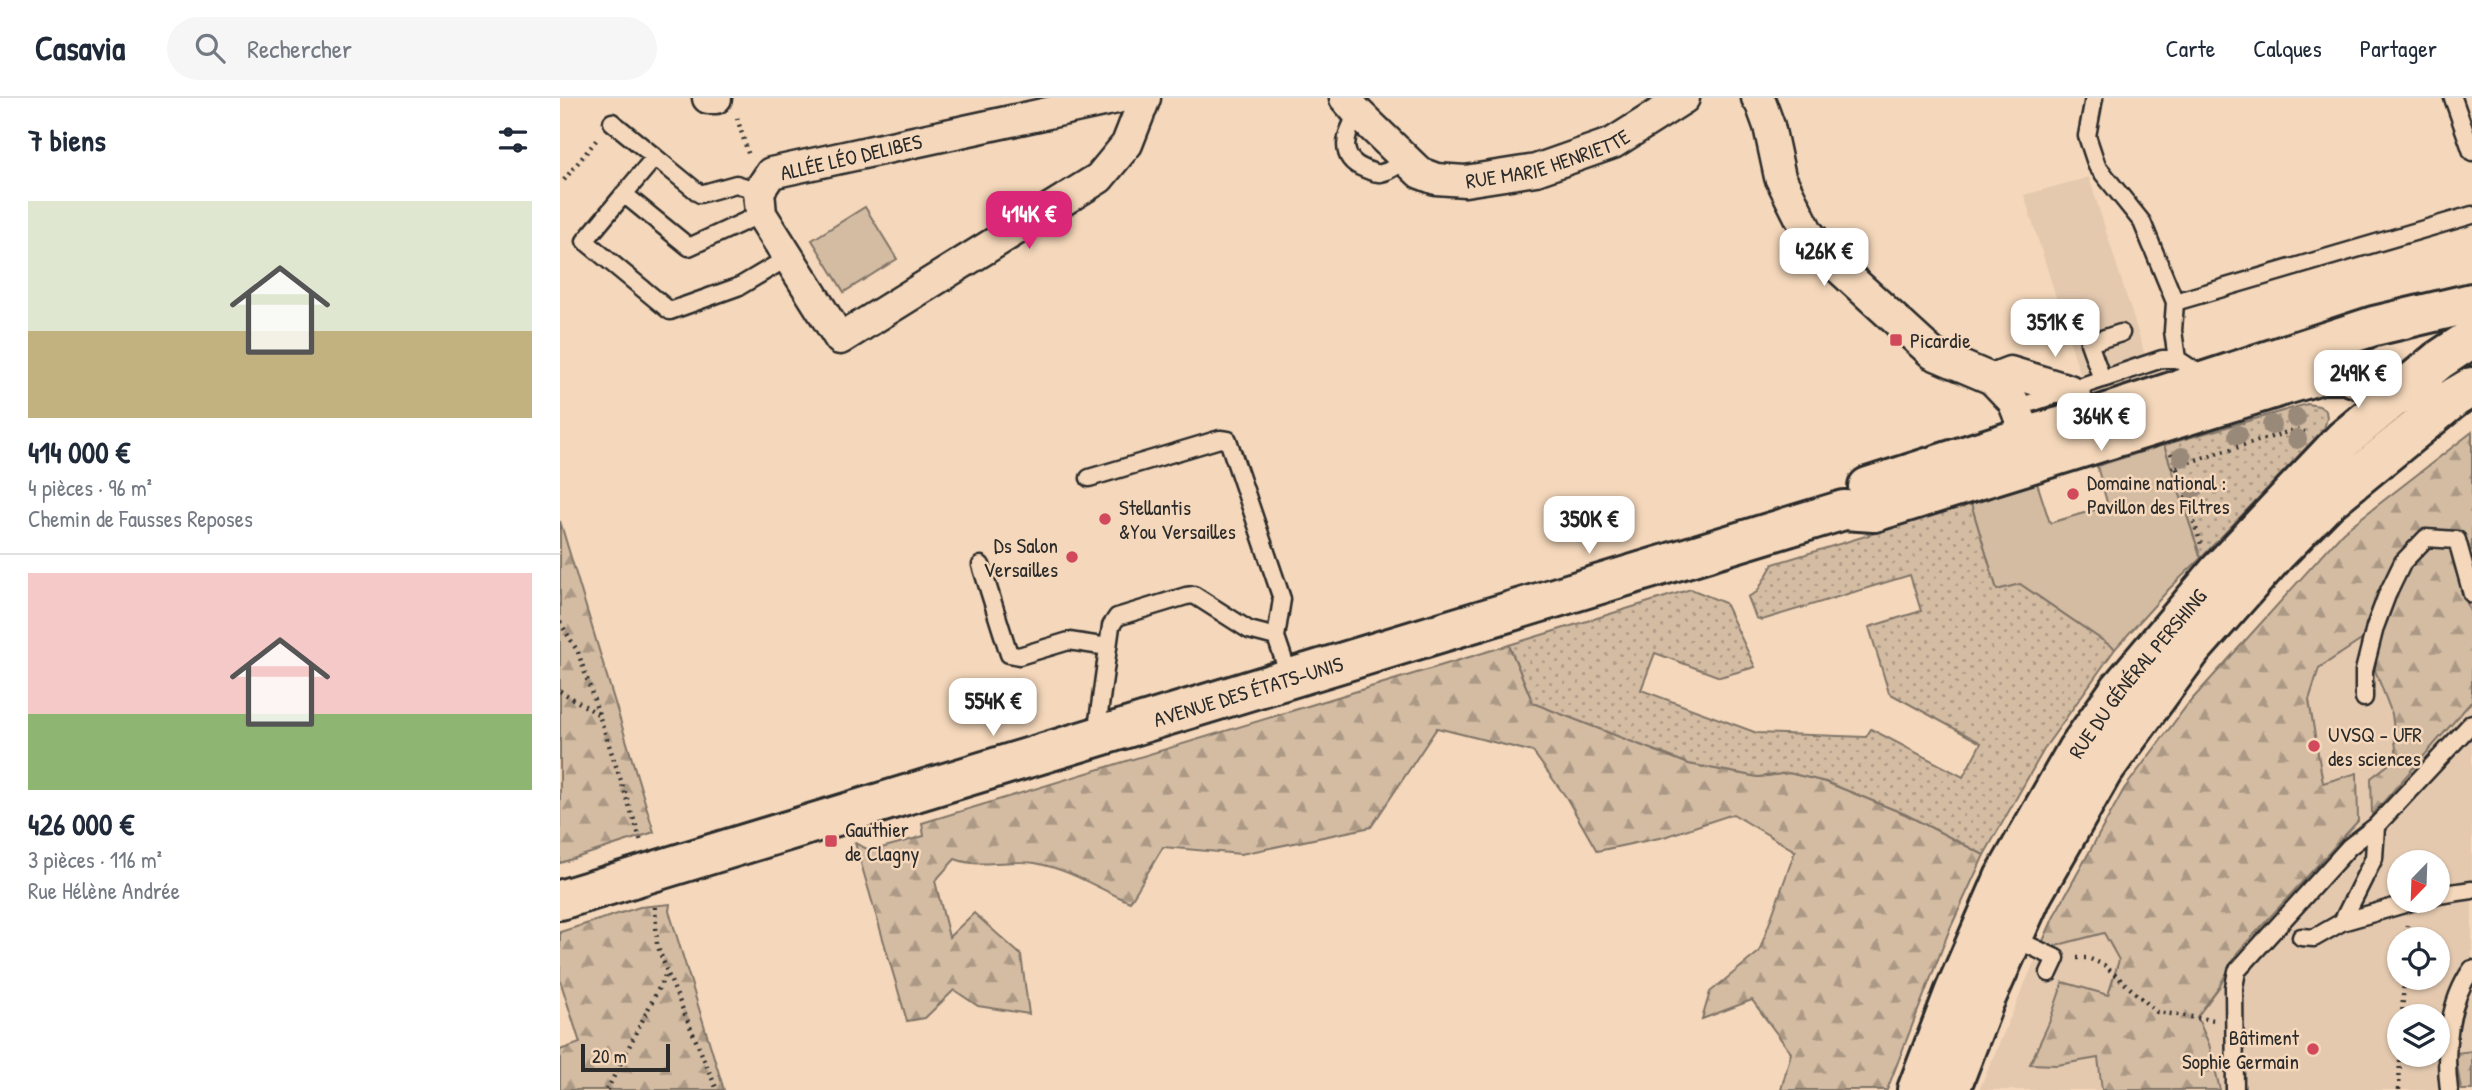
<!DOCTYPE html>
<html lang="fr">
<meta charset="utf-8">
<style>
:root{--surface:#fff;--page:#f6f6f7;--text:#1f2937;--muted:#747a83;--line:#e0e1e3;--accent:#db2777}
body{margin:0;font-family:"Patrick Hand",sans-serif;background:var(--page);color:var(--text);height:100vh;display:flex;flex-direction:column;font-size:26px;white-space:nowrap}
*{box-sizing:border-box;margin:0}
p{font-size:23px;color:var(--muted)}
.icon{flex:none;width:38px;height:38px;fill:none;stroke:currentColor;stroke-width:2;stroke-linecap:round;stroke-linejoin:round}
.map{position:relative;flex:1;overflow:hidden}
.drawer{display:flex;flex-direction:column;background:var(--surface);width:560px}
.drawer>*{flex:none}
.needle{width:46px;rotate:203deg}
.controls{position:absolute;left:1827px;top:752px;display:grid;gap:14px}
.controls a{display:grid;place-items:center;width:63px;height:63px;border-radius:50%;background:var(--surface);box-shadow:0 2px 5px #0004;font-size:35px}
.scale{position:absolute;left:21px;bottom:18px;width:89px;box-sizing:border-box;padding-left:7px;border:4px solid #2b2b2b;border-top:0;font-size:19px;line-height:24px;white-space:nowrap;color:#2b2b2b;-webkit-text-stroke:5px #f5d8bb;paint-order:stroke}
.price{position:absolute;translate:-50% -60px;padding:0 16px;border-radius:14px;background:#fff;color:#222;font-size:23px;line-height:46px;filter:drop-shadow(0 2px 4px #0008)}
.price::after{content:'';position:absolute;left:50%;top:42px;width:21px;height:16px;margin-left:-10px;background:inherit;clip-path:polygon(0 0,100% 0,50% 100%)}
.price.active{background:var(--accent);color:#fff}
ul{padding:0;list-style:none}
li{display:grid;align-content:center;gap:14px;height:371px;padding:0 28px}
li+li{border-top:2px solid var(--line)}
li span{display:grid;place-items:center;height:217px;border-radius:0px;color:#555}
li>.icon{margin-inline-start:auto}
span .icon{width:126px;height:126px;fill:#fffc;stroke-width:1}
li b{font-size:30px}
h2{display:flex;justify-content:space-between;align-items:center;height:84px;padding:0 28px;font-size:30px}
header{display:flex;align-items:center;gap:42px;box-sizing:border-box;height:98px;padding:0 35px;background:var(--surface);border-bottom:2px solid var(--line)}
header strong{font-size:33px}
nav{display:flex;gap:38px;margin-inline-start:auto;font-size:24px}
.search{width:490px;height:63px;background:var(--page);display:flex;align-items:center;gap:18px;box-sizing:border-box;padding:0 24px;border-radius:38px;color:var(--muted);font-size:26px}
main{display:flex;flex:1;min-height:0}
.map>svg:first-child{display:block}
.built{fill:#e4c9af;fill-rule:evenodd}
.green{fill:#d4bca3;stroke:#807467;stroke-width:2}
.forest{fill:url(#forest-firs);stroke:#807467;stroke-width:2}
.garden{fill:url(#garden-dots);stroke:#807467;stroke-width:2}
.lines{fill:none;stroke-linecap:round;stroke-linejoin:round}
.lane-casing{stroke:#2b2b2b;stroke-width:21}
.street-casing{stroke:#2b2b2b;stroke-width:35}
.secondary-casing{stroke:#2b2b2b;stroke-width:44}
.primary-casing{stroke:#2b2b2b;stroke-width:44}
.path{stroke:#2b2b2b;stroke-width:4.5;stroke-dasharray:2 5;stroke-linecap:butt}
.lane{stroke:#f5d8bb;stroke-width:16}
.street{stroke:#f5d8bb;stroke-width:30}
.secondary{stroke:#f5d8bb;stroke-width:38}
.primary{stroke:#f5d8bb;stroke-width:38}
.tree{fill:#998979}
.poi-dot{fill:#d1495b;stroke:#f5d8bb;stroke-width:2.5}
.labels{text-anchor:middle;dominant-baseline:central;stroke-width:5;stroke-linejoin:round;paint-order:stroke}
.street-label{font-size:21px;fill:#2b2b2b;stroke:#f5d8bb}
.poi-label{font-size:21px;fill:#2b2b2b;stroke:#f5d8bb;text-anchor:start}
</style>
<header>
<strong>Casavia</strong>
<div class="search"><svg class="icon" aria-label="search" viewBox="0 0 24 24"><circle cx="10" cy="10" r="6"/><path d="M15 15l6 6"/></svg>Rechercher</div>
<nav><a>Carte</a><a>Calques</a><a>Partager</a></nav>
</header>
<main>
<section class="drawer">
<h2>7 biens<svg class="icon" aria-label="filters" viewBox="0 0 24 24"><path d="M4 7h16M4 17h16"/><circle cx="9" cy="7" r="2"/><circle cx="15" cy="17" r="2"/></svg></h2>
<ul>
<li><span style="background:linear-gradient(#dfe7d0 60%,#c2b280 0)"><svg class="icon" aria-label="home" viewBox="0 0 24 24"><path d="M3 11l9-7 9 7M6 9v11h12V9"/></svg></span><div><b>414 000 €</b><p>4 pièces · 96 m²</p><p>Chemin de Fausses Reposes</p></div></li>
<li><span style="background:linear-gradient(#f6c9c9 65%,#8fb573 0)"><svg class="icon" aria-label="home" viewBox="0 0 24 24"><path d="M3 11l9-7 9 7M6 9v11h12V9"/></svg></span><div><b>426 000 €</b><p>3 pièces · 116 m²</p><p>Rue Hélène Andrée</p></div></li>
</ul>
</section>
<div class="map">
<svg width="1912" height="992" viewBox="0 0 1912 992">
<defs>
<pattern id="forest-firs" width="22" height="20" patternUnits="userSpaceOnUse" patternTransform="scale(1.75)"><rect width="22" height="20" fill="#d4bca3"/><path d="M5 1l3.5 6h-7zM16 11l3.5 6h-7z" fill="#ac9985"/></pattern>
<pattern id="garden-dots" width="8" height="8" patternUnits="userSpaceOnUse" patternTransform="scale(1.75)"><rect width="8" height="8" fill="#d4bca3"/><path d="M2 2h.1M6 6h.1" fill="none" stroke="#ac9985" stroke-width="1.8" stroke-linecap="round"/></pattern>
</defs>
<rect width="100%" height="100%" fill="#f5d8bb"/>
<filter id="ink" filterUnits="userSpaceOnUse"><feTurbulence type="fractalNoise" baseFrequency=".0143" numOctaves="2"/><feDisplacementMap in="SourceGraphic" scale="14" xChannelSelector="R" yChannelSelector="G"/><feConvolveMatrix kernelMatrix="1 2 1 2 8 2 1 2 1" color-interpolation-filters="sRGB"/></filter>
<g filter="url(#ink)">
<path class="built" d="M 1529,79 L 1592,279 L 1548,292 L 1522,282 L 1464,97 Z
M 1912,334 L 1912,992 L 1419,992 L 1495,816 L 1564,691 L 1628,606 L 1783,434 ZM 1839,765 L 1878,765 L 1878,803 L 1839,803 ZM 1839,842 L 1878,842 L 1878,880 L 1839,880 ZM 1839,919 L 1878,919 L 1878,957 L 1839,957 Z"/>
<path class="green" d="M 305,109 L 337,161 L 284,194 L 252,142 Z
M 1604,347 L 1641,460 L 1610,490 L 1555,551 L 1460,486 L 1437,492 L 1411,406 L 1477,385 L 1490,425 L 1548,408 L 1537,368 Z"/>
<path class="forest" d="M 1912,334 L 1912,452 L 1893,465 L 1912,519 L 1912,603 L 1812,717 L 1811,680 L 1837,660 L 1832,616 L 1803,541 L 1759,570 L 1749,602 L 1763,685 L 1797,675 L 1798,723 L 1677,855 L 1660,888 L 1637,919 L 1649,946 L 1660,992 L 1542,992 L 1538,960 L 1497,967 L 1470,966 L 1489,925 L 1503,884 L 1548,897 L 1559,862 L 1544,835 L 1479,852 L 1495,816 L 1564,691 L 1628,606 L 1783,434 Z
M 0,423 L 94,734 L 0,765 Z
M 949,547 L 973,605 L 1129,666 L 1198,679 L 1229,675 L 1266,684 L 1345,716 L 1424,757 L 1389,833 L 1327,992 L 1221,992 L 1231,955 L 1192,902 L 1142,921 L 1150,894 L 1199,854 L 1235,753 L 1173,716 L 1104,739 L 1037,753 L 1006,699 L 973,654 L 877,630 L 811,729 L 681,756 L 603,749 L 570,804 C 539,791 509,771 475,765 C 448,761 421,771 395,761 L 375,783 L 389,839 L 414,815 L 461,857 L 469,916 L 418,908 L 394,892 L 365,920 L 347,923 L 295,745 L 311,753 L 364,738 L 362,725 Z
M 110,806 L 109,813 L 164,992 L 0,992 L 0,952 L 20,945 L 0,882 L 0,834 L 80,809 Z
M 1912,953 L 1912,992 L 1901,992 L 1895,955 Z"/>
<path class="garden" d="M 1747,306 L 1759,308 L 1766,313 L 1767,320 L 1764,331 L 1641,460 L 1604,347 Z
M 1411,406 L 1437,492 L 1460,486 L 1555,551 L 1486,648 L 1424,757 L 1345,716 L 1266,684 L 1229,675 L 1198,679 L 1129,666 L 973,605 L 949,547 L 1131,491 L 1165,505 L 1195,569 L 1160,579 L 1095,555 L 1081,592 L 1197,635 L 1306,639 L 1311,631 L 1403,679 L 1421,645 L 1329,595 L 1309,529 L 1361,513 L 1350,477 L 1202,522 L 1196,520 L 1188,499 L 1197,494 L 1213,466 Z"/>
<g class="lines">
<defs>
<path id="lane" d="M 1534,0 L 1527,38 L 1537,68 L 1582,124 L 1615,204 L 1613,233 L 1617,261
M 1893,0 L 1912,54
M 798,15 C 785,36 777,60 805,71 C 810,73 816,76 821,75 C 831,73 838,67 845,61
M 52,24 L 95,59
M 199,93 L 176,86 L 140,96 L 95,59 L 64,96 L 129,149 L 201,116
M 64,96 L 25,143 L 110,213 L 180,188 L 229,159
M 1615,204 L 1912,117
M 1542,281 L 1529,245 L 1561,235
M 1456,310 L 1602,261 L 1617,261 L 1646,280
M 529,380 L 660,341 L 668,342 L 722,501 L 716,539 L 730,580
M 421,467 L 449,556 L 459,558 L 509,543 L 548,549
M 1804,600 L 1804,573 L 1815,529 L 1827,497 L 1843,464 L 1866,440 L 1897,442 L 1912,496
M 543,637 L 538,623 L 551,528 L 557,519 L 626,498 L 634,497 L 689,532 L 716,539
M 1878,797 L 1912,792
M 1782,824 L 1814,760 L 1816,728 L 1912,625
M 1741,839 L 1754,840 L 1782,824 L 1855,803
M 1453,840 L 1496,860 L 1489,875
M 1675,992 L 1674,889 L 1677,873 L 1789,749 L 1816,728
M 1889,992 C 1884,953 1888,904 1912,871"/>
<g id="street">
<path d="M 148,0 L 156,0"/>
<path d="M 557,0 L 211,75 L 199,93 L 201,116 L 280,241 L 539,80 L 567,46 L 585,0"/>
<path id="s1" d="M 785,0 L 798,15 L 860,75 L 876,81 L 905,83 L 976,72 L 1053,45 L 1124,0"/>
<path d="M 1197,0 L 1201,6 L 1209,28 L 1220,79 L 1248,135 L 1280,171 L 1373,256 L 1432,281 L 1453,303 L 1467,338"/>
<path d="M 1432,281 L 1450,274 L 1509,292 L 1529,321"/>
</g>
<g id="secondary">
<path d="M 1308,389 L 1467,338 L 1529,321 L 1814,228 L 1912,205"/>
<path id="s2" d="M 0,802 L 1284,412 L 1314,414 L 1761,276 L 1786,276 L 1839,295 L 1868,297"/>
</g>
<g id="primary">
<path id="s3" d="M 1357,992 L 1395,893 L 1444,780 L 1517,652 L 1560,591 L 1659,473 L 1783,342 L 1879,262 L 1912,240"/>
<path d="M 1390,992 L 1424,904 L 1473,795 L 1542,674 L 1631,552 L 1716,456 L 1767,404 L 1895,299 L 1912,289"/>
</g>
</defs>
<use href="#lane" class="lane-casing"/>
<use href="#street" class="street-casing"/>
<use href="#secondary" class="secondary-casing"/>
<use href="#primary" class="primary-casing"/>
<path class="path" d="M 177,20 L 189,58
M 4,82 L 38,40
M 1611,355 L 1616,368 L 1734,332 L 1745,334
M 1612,370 L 1616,368 L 1641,446
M 0,524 L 18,554 L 81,743
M 0,593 L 38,616
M 95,809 L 97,846 L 107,874 L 157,992
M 1846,842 L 1847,827
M 1517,860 L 1528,860 L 1544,867 L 1597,914 L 1654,922
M 1842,919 L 1844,880
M 47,992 L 107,874
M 1839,992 L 1840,957"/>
<use href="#lane" class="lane"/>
<use href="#street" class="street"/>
<use href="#secondary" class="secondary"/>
<use href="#primary" class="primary"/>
</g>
<g class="tree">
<circle cx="1736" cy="320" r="10"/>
<circle cx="1712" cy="327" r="10"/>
<circle cx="1678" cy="337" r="10"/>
<circle cx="1737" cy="341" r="10"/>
<circle cx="1622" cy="359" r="10"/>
<circle cx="1633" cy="391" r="10"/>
</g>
</g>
<g class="poi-dot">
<rect x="1329" y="235" width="14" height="14" rx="3.5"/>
<circle cx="1513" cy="396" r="7"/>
<circle cx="545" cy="421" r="7"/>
<circle cx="512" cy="459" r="7"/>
<circle cx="1754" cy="648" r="7"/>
<rect x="264" y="736" width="14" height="14" rx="3.5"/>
<circle cx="1753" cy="951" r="7"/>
</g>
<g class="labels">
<g class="street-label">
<text stroke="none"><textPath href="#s1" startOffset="238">RUE MARIE HENRIETTE</textPath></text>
<text transform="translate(291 59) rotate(-13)">ALLÉE LÉO DELIBES</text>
<text stroke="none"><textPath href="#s3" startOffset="474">RUE DU GÉNÉRAL PERSHING</textPath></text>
<text stroke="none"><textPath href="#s2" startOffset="719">AVENUE DES ÉTATS-UNIS</textPath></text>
</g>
<g class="poi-label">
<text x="1350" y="242">Picardie</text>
<text x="1527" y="384">Domaine national :<tspan x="1527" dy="24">Pavillon des Filtres</tspan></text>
<text x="559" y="409">Stellantis<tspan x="559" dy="24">&amp;You Versailles</tspan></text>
<text x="498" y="447" text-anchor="end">Ds Salon<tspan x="498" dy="24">Versailles</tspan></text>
<text x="1768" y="636">UVSQ - UFR<tspan x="1768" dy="24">des sciences</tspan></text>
<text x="285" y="731">Gauthier<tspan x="285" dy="24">de Clagny</tspan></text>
<text x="1739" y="939" text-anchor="end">Bâtiment<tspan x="1739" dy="24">Sophie Germain</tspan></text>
</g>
</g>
</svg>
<div class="controls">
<a><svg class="needle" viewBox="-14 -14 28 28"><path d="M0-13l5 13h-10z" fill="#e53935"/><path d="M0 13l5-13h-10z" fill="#747a83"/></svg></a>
<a><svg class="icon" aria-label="locate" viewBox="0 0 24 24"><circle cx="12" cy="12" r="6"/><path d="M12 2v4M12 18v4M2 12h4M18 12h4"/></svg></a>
<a><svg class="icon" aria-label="layers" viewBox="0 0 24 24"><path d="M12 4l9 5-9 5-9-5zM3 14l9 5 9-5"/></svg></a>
</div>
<div class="scale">20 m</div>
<b class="price active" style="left:469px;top:153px">414K €</b>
<b class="price" style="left:1264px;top:190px">426K €</b>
<b class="price" style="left:1495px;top:261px">351K €</b>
<b class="price" style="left:1798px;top:312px">249K €</b>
<b class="price" style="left:1541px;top:355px">364K €</b>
<b class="price" style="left:1029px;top:458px">350K €</b>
<b class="price" style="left:433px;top:640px">554K €</b>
</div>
</main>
